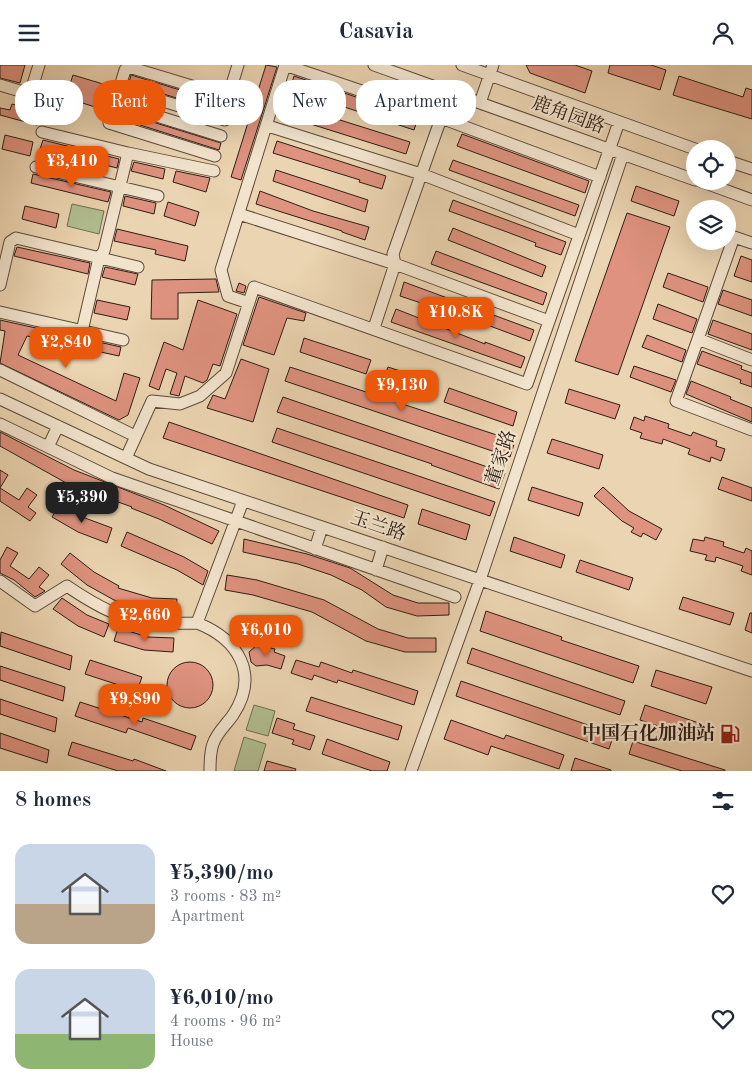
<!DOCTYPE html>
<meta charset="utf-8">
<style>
:root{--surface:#fff;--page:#f2f2f3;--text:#1f2937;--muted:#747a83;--accent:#ea580c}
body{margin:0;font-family:"Old Standard TT","Noto Serif SC",serif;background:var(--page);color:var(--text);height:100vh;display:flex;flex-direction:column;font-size:19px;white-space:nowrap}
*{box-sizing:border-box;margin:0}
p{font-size:16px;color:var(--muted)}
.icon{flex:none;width:28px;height:28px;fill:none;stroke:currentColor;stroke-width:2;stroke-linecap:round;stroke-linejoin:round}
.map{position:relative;height:706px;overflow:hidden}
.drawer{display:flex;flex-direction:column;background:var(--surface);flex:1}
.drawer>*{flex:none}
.top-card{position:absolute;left:15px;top:15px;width:500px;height:45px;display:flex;gap:10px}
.buttons{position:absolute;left:686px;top:75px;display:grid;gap:10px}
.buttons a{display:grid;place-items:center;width:50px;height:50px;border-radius:50%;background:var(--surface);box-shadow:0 5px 20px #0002;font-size:25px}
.price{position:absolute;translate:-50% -42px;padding:0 11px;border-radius:10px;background:var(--accent);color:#fff;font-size:16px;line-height:32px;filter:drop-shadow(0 1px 2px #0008)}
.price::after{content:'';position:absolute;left:50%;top:30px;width:15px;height:11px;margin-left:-8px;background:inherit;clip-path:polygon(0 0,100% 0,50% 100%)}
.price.on{background:#222;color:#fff}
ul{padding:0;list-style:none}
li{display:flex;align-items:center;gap:15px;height:125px;padding:0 15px}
li span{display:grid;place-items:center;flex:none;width:140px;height:100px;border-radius:15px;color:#555}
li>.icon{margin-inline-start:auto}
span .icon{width:60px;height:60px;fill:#fffc;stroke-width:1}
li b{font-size:21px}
h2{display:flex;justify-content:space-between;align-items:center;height:60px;padding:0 15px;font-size:21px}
.chip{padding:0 18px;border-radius:20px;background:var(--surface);box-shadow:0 5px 20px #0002;font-size:18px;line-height:45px}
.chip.on{background:var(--accent);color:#fff}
header{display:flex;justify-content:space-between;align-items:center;height:65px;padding:0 15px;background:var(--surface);font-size:22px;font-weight:600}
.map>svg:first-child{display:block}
.green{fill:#b1be91;stroke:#6f6e52}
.building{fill:#de927f;stroke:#2d1d14}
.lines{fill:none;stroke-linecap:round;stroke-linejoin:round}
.minor-casing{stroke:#5c4b3b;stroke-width:13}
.minor{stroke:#f2e3cc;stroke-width:11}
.labels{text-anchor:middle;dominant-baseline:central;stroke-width:4.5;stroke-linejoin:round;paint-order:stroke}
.street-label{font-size:19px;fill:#2d1d14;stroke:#f2e3cc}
.poi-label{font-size:19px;font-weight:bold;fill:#2d1d14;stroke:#f2e3cc;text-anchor:end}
</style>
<header><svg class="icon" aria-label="menu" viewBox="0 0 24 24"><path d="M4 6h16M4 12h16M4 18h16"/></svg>Casavia<svg class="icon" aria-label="person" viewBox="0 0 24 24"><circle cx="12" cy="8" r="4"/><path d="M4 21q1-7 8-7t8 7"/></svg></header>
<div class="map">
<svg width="752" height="706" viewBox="0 0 752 706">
<rect width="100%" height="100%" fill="#ebd4b1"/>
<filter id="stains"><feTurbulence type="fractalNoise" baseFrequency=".004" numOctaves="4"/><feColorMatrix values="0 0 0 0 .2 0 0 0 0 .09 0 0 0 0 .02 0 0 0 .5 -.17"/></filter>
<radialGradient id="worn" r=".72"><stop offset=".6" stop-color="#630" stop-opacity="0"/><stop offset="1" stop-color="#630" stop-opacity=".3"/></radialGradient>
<path class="green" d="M 72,139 L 104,146 L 99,169 L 67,161 Z
M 254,640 L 275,646 L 268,671 L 246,665 Z
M 244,672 L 266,679 L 258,706 L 234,706 Z"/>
<path class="building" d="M 0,0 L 25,0 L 20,18 L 0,13 Z
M 266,0 L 277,2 L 241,115 L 231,112 Z
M 526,0 L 575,0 L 592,6 L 585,28 L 530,8 Z
M 610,0 L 651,0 L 666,5 L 660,25 L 608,8 Z
M 73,10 L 103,19 L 99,31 L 104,33 L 101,44 L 61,31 L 64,21 L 69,22 Z
M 131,10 L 226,39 L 234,37 L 230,50 L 129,18 Z
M 294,11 L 418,53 L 414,65 L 290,24 Z
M 679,11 L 743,32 L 746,23 L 752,25 L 752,54 L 673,30 Z
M 286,38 L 410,77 L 406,89 L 282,50 Z
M 12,39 L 41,46 L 37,60 L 0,50 L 0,43 L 10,45 Z
M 120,47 L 221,78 L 219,85 L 118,53 Z
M 462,69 L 589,116 L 585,128 L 457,81 Z
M 5,70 L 33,77 L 30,91 L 2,84 Z
M 43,75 L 119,94 L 117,103 L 40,84 Z
M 277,76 L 386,111 L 382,124 L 359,117 L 360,115 L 273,88 Z
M 453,95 L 579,140 L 575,151 L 449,105 Z
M 134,97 L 165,104 L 163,114 L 131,106 Z
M 276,105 L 368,135 L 365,147 L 273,116 Z
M 176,106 L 210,113 L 206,127 L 173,117 Z
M 33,109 L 111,127 L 108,137 L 31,118 Z
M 636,121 L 679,136 L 674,151 L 631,136 Z
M 260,126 L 313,146 L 369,162 L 365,175 L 342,167 L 342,166 L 256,139 Z
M 125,131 L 156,138 L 154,149 L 123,141 Z
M 453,135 L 566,177 L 561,190 L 535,181 L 536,178 L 507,167 L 449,146 Z
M 168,137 L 199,147 L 195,161 L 164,151 Z
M 25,141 L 59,149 L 56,163 L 22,154 Z
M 627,148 L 670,162 L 618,310 L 575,296 Z
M 453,163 L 546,201 L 542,212 L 448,175 Z
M 117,164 L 188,181 L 185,196 L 155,189 L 156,185 L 114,176 Z
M 17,182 L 90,198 L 88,209 L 14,191 Z
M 436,186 L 547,228 L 543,240 L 431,199 Z
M 741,191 L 752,195 L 752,217 L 734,211 Z
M 105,202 L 138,209 L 135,220 L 102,212 Z
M 668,208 L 708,222 L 703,237 L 663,222 Z
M 216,214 L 219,227 L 178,228 L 178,254 L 151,254 L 152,215 Z
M 404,217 L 534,265 L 530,276 L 434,240 L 433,242 L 400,231 Z
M 239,218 L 246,221 L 244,228 L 236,226 Z
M 723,225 L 752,235 L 752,251 L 718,239 Z
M 259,232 L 306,248 L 304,256 L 287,253 L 274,290 L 243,280 Z
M 97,235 L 130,242 L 127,255 L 94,248 Z
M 198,235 L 237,249 L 220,301 L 213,299 L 207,315 L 203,318 L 185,311 L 179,331 L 170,329 L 177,308 L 166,304 L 159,325 L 149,321 L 164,277 L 183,285 Z
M 658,239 L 697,254 L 692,268 L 653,254 Z
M 396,244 L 485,279 L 485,277 L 525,292 L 521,303 L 391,257 Z
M 0,255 L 121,282 L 119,291 L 27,271 L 18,290 L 116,336 L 124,308 L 140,313 L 128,350 L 119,355 L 0,298 L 5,266 L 0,265 Z
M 713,255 L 752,269 L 752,285 L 708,269 Z
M 647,270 L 686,285 L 682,297 L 642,282 Z
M 304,273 L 371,295 L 366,309 L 300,287 Z
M 702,286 L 742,301 L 741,304 L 752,308 L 752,322 L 740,318 L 741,315 L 697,299 Z
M 241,294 L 269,304 L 253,357 L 207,343 L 213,330 L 225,334 Z
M 634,301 L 676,315 L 671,327 L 630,312 Z
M 290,302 L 515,376 L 510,392 L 285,316 Z
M 388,302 L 434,317 L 429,331 L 383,315 Z
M 691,316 L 731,332 L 730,334 L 752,343 L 752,357 L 686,329 Z
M 449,323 L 517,347 L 513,361 L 444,337 Z
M 569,324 L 620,340 L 615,354 L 565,338 Z
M 283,332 L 505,408 L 499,424 L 431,400 L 432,399 L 277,347 Z
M 645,351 L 669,359 L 668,363 L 691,371 L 693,367 L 717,376 L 716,381 L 725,384 L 721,396 L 711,392 L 710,397 L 688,389 L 690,384 L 663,374 L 662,379 L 640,373 L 642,368 L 630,364 L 634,352 L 644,356 Z
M 169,357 L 408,440 L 404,453 L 163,373 Z
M 277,363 L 495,437 L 490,451 L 272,377 Z
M 0,367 L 74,405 L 164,440 L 219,466 L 212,479 L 159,454 L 131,443 L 132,442 L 68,419 L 0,381 Z
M 552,374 L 603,390 L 599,404 L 547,388 Z
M 0,405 L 8,410 L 0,423 L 19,435 L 27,423 L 37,430 L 28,442 L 36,448 L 30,456 L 0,436 Z
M 722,412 L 752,423 L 752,436 L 718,424 Z
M 532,422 L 583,438 L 579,451 L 528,435 Z
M 603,422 L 629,446 L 662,464 L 656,475 L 643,468 L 641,472 L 631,467 L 634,463 L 622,456 L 594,431 Z
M 60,439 L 85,453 L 112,463 L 107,478 L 78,467 L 52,452 Z
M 422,444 L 470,460 L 466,475 L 418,459 Z
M 127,467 L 184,492 L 208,506 L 203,520 L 177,505 L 121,481 Z
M 514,472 L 565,490 L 561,503 L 510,486 Z
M 705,472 L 724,477 L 723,481 L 744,488 L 746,483 L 752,486 L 752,510 L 741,506 L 743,501 L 716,492 L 715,497 L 705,495 L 707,490 L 690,486 L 693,474 L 704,476 Z
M 244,474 L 307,489 L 350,503 L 393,530 L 418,538 L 449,538 L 449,550 L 417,551 L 386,542 L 362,525 L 331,510 L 298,499 L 243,487 Z
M 7,482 L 18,488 L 10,501 L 29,514 L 39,502 L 49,510 L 39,522 L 45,526 L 35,532 L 14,515 L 0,508 L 0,495 Z
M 70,488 L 94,507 L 119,521 L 118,523 L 152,533 L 177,534 L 176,548 L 151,546 L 114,535 L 87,520 L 61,499 Z
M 580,495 L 633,513 L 629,525 L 576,507 Z
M 227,510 L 257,515 L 324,535 L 378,564 L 408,573 L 436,573 L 436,587 L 405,587 L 366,576 L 312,547 L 253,530 L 225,525 Z
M 683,532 L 734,548 L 730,560 L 679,544 Z
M 62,533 L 87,550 L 109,559 L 104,572 L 78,561 L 53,544 Z
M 486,546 L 562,572 L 561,575 L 639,601 L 633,618 L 480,566 Z
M 750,548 L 752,548 L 752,568 L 745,565 Z
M 118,563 L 148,572 L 174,573 L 173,587 L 144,585 L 114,576 Z
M 1,567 L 72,591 L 70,605 L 0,581 Z
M 257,580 L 275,584 L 274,587 L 285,591 L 281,604 L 267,600 L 256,601 L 251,597 L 249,587 Z
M 472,583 L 625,636 L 620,650 L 467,598 Z
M 90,595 L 142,612 L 137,626 L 85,609 Z
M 296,595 L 319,602 L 321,597 L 352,608 L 353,605 L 418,626 L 414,640 L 338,615 L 337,618 L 314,610 L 312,615 L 291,608 Z
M167 620a23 23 0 1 1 46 0a23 23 0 1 1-46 0Z
M 0,601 L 65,622 L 63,636 L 0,615 Z
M 656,605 L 712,622 L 706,639 L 651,621 Z
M 461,616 L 614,669 L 609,684 L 456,631 Z
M 311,632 L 402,661 L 398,675 L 306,646 Z
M 0,634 L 57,653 L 55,667 L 0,649 Z
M 80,637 L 142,657 L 143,653 L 196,671 L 191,685 L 128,663 L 126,668 L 75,651 Z
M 645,640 L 699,658 L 694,673 L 640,655 Z
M 277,653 L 295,659 L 293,664 L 315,671 L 310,685 L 292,679 L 294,675 L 272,668 Z
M 451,655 L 504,674 L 506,670 L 564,690 L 559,704 L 491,681 L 488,690 L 444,674 Z
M 0,668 L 49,685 L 47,698 L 0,683 Z
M 327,674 L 390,697 L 387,706 L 372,706 L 322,689 Z
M 633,676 L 725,705 L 725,706 L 682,706 L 629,689 Z
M 72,677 L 133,696 L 134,694 L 166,706 L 118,706 L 68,690 Z
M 575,693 L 611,705 L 611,706 L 571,706 Z
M 267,696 L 296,704 L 295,706 L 264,706 Z"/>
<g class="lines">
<defs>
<path id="minor" d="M 130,0 L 129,2 L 228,32 L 238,0
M 374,0 L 695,115
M 462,0 L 695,84
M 129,2 L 125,5 L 109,58 L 215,91
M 0,20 L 30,29 L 39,0
M 120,23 L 225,55
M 115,38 L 221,71
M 480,38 L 493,0
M 268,61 L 421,109 L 579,170
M 42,67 L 128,88
M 728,96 L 752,104
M 36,102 L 158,131
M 700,116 L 752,135
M 239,149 L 395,199 L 393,189 L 450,28
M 752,178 L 734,172 L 698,274 L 752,295
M 0,220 L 10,177 L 16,173 L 138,202
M 249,238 L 228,231 L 221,205 L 285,0 L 441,53 L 600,112
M 0,247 L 123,275
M 374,263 L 395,199 L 549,256
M 82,266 L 99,193 L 104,186 L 128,88 L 214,106
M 698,274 L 676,336 L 752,365
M 0,305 L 129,368
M 0,334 L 149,404 L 752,606
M 0,359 L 48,382 L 58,361
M 48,382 L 112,413 L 455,532
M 126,393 L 152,336 L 180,339 L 200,331 L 226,308 L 254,222 L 527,319 L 619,57
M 315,484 L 322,462
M 376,505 L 383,482
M 0,516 L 35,541 L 67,521 C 117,555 137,560 197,558
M 210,706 C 210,697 210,687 213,679 C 217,667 226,660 233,650 C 260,609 238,574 197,558 L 243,436
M 411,706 L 480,515 L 623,89"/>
</defs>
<use href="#minor" class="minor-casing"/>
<use href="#minor" class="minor"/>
</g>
<defs>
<symbol id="fuel-bare" viewBox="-9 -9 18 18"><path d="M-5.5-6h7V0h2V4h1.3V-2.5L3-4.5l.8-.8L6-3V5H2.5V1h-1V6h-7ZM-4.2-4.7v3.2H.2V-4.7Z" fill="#8f2418" stroke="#f2e3cc" stroke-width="2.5" paint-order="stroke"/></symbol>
</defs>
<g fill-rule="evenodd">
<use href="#fuel-bare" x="716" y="655" width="28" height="28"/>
</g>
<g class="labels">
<g class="street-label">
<text transform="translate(568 51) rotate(20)">鹿角园路</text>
<text transform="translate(502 393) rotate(-71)">董家路</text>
<text transform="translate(378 462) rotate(19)">玉兰路</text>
</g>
<g class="poi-label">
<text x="715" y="669">中国石化加油站</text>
</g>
</g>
<rect width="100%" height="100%" filter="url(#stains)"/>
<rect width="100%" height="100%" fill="url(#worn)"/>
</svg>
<div class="buttons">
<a><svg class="icon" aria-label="locate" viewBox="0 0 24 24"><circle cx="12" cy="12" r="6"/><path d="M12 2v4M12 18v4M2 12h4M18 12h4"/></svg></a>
<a><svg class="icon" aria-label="layers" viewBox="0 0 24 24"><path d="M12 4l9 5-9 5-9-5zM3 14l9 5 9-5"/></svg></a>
</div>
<b class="price" style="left:72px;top:123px">¥3,410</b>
<b class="price" style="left:456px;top:274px">¥10.8K</b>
<b class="price" style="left:66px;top:304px">¥2,840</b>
<b class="price" style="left:402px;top:347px">¥9,130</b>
<b class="price on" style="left:82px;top:459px">¥5,390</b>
<b class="price" style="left:145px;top:577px">¥2,660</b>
<b class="price" style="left:266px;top:592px">¥6,010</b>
<b class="price" style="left:135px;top:661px">¥9,890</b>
<div class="top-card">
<a class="chip">Buy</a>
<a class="chip on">Rent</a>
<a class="chip">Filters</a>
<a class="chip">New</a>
<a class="chip">Apartment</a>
</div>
</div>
<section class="drawer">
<h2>8 homes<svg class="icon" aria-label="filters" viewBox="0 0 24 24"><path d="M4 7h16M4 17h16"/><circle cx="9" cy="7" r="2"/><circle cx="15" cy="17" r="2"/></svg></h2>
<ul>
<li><span style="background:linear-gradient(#c9d6e8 60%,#b9a48a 0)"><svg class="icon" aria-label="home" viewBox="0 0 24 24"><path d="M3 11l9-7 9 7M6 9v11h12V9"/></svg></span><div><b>¥5,390/mo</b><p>3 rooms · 83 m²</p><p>Apartment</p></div><svg class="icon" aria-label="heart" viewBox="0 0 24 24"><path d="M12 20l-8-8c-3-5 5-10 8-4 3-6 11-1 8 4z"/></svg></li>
<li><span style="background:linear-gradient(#c9d6e8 65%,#8fb573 0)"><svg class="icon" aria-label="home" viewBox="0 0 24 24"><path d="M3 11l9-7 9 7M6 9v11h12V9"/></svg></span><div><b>¥6,010/mo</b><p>4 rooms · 96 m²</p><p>House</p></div><svg class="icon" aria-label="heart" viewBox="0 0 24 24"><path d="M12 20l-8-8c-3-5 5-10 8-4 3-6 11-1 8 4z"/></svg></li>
</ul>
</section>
